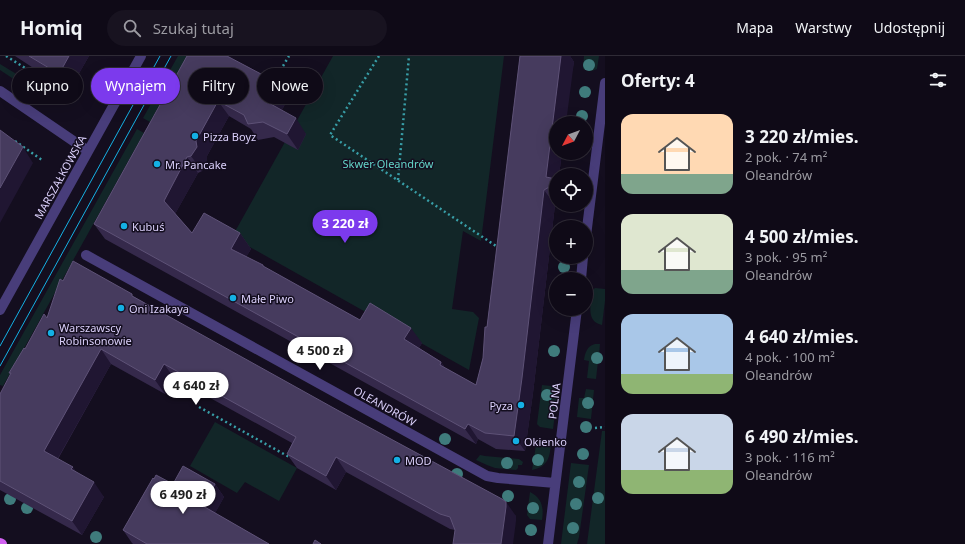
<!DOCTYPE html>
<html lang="pl">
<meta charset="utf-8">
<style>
:root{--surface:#0f0a17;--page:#181320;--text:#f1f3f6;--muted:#9b9aa1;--line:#2f2b36;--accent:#7c3aed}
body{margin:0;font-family:"Noto Sans",sans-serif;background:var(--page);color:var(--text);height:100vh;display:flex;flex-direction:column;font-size:15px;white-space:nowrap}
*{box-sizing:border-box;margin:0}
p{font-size:13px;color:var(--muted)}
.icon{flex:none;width:22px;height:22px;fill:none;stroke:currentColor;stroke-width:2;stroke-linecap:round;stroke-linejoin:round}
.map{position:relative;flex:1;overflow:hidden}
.drawer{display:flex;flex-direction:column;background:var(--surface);width:360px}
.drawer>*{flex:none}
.hud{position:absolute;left:12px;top:12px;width:380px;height:36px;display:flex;gap:8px}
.needle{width:26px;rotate:229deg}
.tools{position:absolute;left:549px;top:60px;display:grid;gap:8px}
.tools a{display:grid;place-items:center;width:44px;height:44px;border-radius:50%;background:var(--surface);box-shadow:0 4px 16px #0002,0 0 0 1px var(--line);font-size:20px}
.price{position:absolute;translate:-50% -34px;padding:0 9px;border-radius:14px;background:#fff;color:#222;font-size:13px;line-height:26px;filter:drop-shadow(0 1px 2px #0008)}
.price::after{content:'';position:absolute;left:50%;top:24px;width:12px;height:9px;margin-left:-6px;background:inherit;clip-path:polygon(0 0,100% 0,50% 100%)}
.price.on{background:var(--accent);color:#fff}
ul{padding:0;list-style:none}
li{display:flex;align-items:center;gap:12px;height:100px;padding:0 16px}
li span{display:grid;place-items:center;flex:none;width:112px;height:80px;border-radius:12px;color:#555}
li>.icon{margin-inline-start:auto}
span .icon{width:48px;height:48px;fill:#fffc;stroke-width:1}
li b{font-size:17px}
h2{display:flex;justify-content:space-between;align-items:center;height:48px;padding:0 16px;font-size:17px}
.tag{padding:0 14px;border-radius:18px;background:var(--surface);box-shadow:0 4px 16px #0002,0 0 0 1px var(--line);font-size:14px;line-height:36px}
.tag.on{background:var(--accent);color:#fff}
header{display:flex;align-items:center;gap:24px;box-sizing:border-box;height:56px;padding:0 20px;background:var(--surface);border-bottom:1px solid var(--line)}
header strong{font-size:19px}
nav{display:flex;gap:22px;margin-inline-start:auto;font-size:14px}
.search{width:280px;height:36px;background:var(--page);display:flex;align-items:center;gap:10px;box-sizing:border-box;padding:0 14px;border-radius:22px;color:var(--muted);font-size:15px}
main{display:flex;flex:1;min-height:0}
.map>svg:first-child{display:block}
.green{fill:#122628}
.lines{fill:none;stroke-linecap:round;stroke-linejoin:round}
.path{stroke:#389ea7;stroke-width:2.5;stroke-dasharray:2 3;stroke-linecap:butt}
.minor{stroke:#483d7a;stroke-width:10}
.major{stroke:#d161f1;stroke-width:10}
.tram{stroke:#14b0e4;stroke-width:1}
.tree{fill:#3f7b7c}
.wall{fill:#35294b}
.shaded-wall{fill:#201632}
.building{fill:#463b5e;stroke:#5e5277}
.poi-dot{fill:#14b0e4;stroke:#140e1f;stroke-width:1.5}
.labels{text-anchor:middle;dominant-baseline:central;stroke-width:3;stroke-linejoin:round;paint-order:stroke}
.poi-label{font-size:11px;fill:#dbd0fb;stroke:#140e1f;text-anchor:start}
.park-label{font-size:11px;fill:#63d4c8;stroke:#140e1f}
.street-label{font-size:11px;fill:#dbd0fb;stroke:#140e1f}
</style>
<header>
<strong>Homiq</strong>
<div class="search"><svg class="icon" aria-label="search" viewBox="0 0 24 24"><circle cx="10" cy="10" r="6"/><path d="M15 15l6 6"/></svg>Szukaj tutaj</div>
<nav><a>Mapa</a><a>Warstwy</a><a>Udostępnij</a></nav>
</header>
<main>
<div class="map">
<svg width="605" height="488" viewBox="0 0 605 488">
<rect width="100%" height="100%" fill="#140e1f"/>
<path class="green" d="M 178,0 L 187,0 L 150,66 L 143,62 Z
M 333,0 L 504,0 L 481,185 L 463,175 L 452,253 L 473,256 L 479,262 L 469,314 L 232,181 Z
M 584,0 L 599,0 L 597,13 L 592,15 L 583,13 Z
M 0,8 L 49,38 L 45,44 L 0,14 Z
M 137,73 L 144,77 L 3,330 L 0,329 L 0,319 Z
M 595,232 L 605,233 L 605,245 L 602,269 C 585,266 591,246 593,234 Z
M 595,288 L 600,288 L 599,299 L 596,299 L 594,302 L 595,305 L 598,305 L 596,323 L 587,322 L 589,305 L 584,304 C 585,297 587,290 595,288 Z
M 542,329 C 548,330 555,329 558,334 L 553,373 L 540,371 L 537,368 Z
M 586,333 L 594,334 L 591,363 L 577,361 L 579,342 L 584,342 Z
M 215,366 L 297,412 L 279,445 L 245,426 L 237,437 L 190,410 Z
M 602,375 L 605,375 L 605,488 L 587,488 Z
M 540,386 L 551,387 C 550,401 548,411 532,414 L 536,389 Z
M 480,399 L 485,400 L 519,403 L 523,406 L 522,409 L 518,409 L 518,412 L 516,414 L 495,412 L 487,409 L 476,404 Z
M 571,407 L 589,409 L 579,481 L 577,488 L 561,488 Z
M 530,436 C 542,442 544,452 542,464 L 530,463 L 527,459 Z"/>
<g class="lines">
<path class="path" d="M 6,0 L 41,22 L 77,42
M 379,0 L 330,79 L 499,192
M 283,10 L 289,0
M 15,85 L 42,104
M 398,124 L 409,0
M 199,351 L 291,402
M 595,372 L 605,371"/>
<path class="minor" d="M 0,35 L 88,95
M 586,180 L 605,27
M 86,199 L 487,420 L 498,422 L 555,427
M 581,223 L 583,201
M 0,254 L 141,0
M 548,488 L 577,253"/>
<path class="major" d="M 0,487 L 2,488"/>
<path class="tram" d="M 0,290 L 160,0
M 0,310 L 171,0"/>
</g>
<g class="tree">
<circle cx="589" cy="9" r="6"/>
<circle cx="25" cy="26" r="6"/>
<circle cx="585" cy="36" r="6"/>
<circle cx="582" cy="60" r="6"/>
<circle cx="564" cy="211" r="6"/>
<circle cx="554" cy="295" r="6"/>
<circle cx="597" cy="302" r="6"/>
<circle cx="547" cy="339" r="6"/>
<circle cx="588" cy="347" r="6"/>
<circle cx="586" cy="371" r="6"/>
<circle cx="445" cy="383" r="6"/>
<circle cx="583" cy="398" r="6"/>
<circle cx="538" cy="404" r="6"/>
<circle cx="507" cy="407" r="6"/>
<circle cx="457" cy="418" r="6"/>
<circle cx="579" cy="426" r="6"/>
<circle cx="508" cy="440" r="6"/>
<circle cx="598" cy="442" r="6"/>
<circle cx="10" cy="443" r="6"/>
<circle cx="576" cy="448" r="6"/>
<circle cx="27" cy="452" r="6"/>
<circle cx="533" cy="452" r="6"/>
<circle cx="573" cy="472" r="6"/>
<circle cx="531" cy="474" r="6"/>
<circle cx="96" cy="481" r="6"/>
</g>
<path class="wall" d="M 15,0 L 89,0 L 70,33 L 38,15 Z
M 187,0 L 288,42 L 282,54 L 306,78 L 298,94 L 274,81 L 258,84 L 251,73 L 229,60 L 207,100 L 207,106 L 202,115 L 198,117 L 175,158 L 192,177 L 240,177 L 251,193 L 246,201 L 265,212 L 360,264 L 422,287 L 419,292 L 441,306 L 445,312 L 476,329 L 483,302 L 495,206 L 520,0 L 570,0 L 574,6 L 556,97 L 562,97 L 559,119 L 556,119 L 556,149 L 555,149 L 533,337 L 525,395 L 496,393 L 478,383 L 476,388 L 105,183 L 94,168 Z
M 63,225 L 133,240 L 516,460 L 516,465 L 455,474 L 450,473 L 346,416 L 336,434 L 297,412 L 287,398 L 292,387 L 174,322 L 165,338 L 111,308 L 58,403 L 77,417 L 104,441 L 82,479 L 0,434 L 0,338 L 11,318 L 9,317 L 47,262 Z
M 173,428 L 215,428 L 224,441 L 215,457 L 269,488 L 133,488 L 132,487 L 123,474 Z"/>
<path class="shaded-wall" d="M 69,0 L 89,0 L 70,33 L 59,18 Z
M 561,0 L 570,0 L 574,6 L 566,67 L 556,67 L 556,97 L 562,97 L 559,119 L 556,119 L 556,127 L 546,121 Z
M 278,27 L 288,42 L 278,62 L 267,46 Z
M 218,45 L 229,60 L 207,100 L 207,106 L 202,115 L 191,100 L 196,85 Z
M 296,62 L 306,78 L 298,94 L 287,78 Z
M 23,91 L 33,107 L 0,167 L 0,132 Z
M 187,101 L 198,117 L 174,160 L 164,145 Z
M 544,134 L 555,149 L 533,337 L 525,395 L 514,380 Z
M 240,177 L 251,193 L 242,208 L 231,193 Z
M 411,272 L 422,287 L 415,299 L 404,283 Z
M 101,293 L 111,308 L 54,409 L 44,395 Z
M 441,306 L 452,322 L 440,309 Z
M 164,308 L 174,322 L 165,338 L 155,324 Z
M 468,368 L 478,383 L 476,388 L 465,373 Z
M 336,401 L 346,416 L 336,434 L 326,420 Z
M 73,411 L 83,425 L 71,413 Z
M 94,426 L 104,441 L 82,479 L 72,465 Z
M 215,428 L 224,441 L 212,463 L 203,450 Z
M 506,446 L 516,460 L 516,465 L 513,488 L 501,488 Z"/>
<path class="building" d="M 29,0 L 69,0 L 59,18 Z
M 187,0 L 227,0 L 278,27 L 267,46 L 296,62 L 287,78 L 263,66 L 248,68 L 244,59 L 218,45 L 196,85 L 197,91 L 191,100 L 187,101 L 164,145 L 192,177 L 204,157 L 240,177 L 231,193 L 263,209 L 263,210 L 360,264 L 370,247 L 411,272 L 404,283 L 441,306 L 440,309 L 476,329 L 483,302 L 485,271 L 487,271 L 495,206 L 520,0 L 561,0 L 546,121 L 556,123 L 556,127 L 544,134 L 522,322 L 514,380 L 485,377 L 468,368 L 465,373 L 94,168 Z
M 0,74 L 23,91 L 0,132 Z
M 73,205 L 132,238 L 132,240 L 339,355 L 502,443 L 506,446 L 506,451 L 501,488 L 453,488 L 455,474 L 450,461 L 440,458 L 336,401 L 326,420 L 287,398 L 296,381 L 164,308 L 155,324 L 101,293 L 44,395 L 73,411 L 71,413 L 94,426 L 72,465 L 0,425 L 0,338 L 11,317 L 9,317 L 24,292 L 25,293 L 44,258 L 47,262 L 60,223 L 63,225 Z
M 183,410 L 215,428 L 203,450 L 269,488 L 147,488 L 123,474 L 153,422 L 154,423 L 156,419 L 173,428 Z
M 315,484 L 321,488 L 313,488 Z"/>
<g class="poi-dot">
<circle cx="195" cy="80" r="4"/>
<circle cx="157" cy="108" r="4"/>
<circle cx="124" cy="170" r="4"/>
<circle cx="233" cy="242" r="4"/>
<circle cx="121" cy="252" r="4"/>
<circle cx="51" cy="277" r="4"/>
<circle cx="521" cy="349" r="4"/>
<circle cx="516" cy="385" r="4"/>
<circle cx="397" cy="404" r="4"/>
</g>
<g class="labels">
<g class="poi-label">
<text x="203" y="80">Pizza Boyz</text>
<text x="165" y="108">Mr. Pancake</text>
<text x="132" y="170">Kubuś</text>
<text x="241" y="242">Małe Piwo</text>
<text x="129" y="252">Oni Izakaya</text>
<text x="59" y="271">Warszawscy<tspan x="59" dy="13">Robinsonowie</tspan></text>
<text x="513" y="349" text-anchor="end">Pyza</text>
<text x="524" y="385">Okienko</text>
<text x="405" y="404">MOD</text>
</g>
<g class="park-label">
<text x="388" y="107">Skwer Oleandrów</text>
</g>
<g class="street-label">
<text transform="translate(60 121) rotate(-61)">MARSZAŁKOWSKA</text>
<text transform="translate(554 345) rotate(-83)">POLNA</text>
<text transform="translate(385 350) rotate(29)">OLEANDRÓW</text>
</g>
</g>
</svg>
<div class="tools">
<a><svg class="needle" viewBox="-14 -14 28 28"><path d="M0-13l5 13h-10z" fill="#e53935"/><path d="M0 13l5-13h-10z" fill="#9b9aa1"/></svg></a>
<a><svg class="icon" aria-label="locate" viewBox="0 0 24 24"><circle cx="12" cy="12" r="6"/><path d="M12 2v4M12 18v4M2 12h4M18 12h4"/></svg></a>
<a>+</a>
<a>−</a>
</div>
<b class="price on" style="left:345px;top:188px">3 220 zł</b>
<b class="price" style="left:320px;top:315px">4 500 zł</b>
<b class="price" style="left:196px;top:350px">4 640 zł</b>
<b class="price" style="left:183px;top:459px">6 490 zł</b>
<div class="hud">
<a class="tag">Kupno</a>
<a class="tag on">Wynajem</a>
<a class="tag">Filtry</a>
<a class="tag">Nowe</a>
</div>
</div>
<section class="drawer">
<h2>Oferty: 4<svg class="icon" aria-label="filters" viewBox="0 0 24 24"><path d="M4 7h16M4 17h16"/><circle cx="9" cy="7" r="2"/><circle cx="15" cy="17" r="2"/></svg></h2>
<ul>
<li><span style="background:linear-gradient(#ffd9b3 75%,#7fa58c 0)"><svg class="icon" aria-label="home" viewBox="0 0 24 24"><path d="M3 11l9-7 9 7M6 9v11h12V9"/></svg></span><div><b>3 220 zł/mies.</b><p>2 pok. · 74 m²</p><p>Oleandrów</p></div></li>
<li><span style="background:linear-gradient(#dfe7d0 70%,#7fa58c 0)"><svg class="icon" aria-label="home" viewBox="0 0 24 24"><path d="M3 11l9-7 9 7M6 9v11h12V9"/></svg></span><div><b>4 500 zł/mies.</b><p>3 pok. · 95 m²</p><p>Oleandrów</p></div></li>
<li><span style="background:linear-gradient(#a9c7e8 75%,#8fb573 0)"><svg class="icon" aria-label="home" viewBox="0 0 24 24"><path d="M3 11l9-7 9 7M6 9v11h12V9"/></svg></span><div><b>4 640 zł/mies.</b><p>4 pok. · 100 m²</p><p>Oleandrów</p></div></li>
<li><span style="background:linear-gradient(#c9d6e8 70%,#8fb573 0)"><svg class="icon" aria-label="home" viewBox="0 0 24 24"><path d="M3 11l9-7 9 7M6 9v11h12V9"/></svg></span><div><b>6 490 zł/mies.</b><p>3 pok. · 116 m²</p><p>Oleandrów</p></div></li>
</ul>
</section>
</main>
